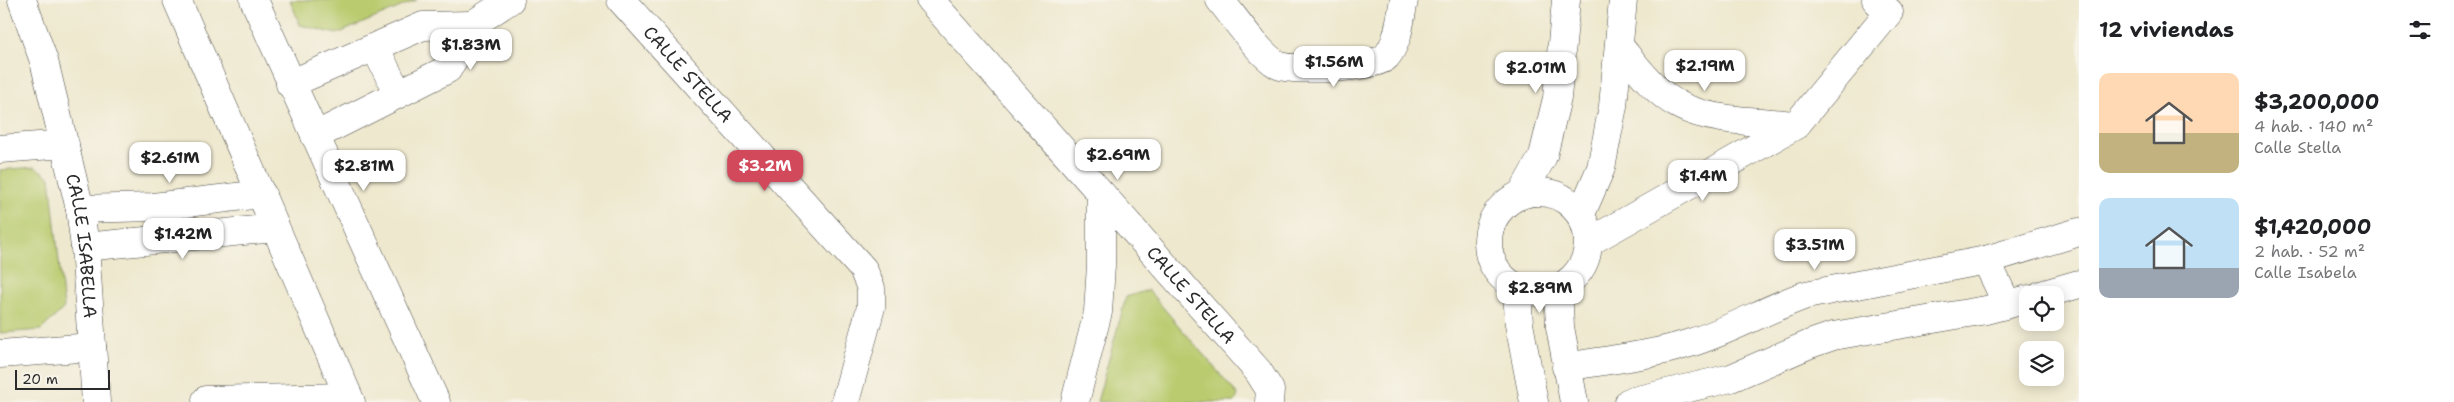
<!DOCTYPE html>
<html lang="es">
<meta charset="utf-8">
<style>
:root{--surface:#fff;--page:#f2f2f2;--text:#202124;--muted:#757577;--accent:#d1495b}
body{margin:0;font-family:"Shantell Sans",sans-serif;background:var(--page);color:var(--text);height:100vh;display:flex;flex-direction:column;font-size:19px;white-space:nowrap}
*{box-sizing:border-box;margin:0}
p{font-size:16px;color:var(--muted)}
.icon{flex:none;width:28px;height:28px;fill:none;stroke:currentColor;stroke-width:2;stroke-linecap:round;stroke-linejoin:round}
.map{position:relative;flex:1;overflow:hidden}
.drawer{display:flex;flex-direction:column;background:var(--surface);width:375px}
.drawer>*{flex:none}
.controls{position:absolute;left:2019px;top:286px;display:grid;gap:10px}
.controls a{display:grid;place-items:center;width:45px;height:45px;border-radius:10px;background:var(--surface);box-shadow:0 2px 12px #0003;font-size:25px}
.scale{position:absolute;left:15px;bottom:12px;width:95px;box-sizing:border-box;padding-left:5px;border:2px solid #2b2b2b;border-top:0;font-size:14px;line-height:18px;white-space:nowrap;color:#2b2b2b;-webkit-text-stroke:4px #f7f3e8;paint-order:stroke}
.price{position:absolute;translate:-50% -42px;padding:0 11px;border-radius:10px;background:#fff;color:#222;font-size:16px;line-height:32px;filter:drop-shadow(0 1px 2px #0008)}
.price::after{content:'';position:absolute;left:50%;top:30px;width:15px;height:11px;margin-left:-8px;background:inherit;clip-path:polygon(0 0,100% 0,50% 100%)}
.price.on{background:var(--accent);color:#fff}
ul{padding:0;list-style:none}
li{display:flex;align-items:center;gap:15px;height:125px;padding:0 20px}
li span{display:grid;place-items:center;flex:none;width:140px;height:100px;border-radius:10px;color:#555}
li>.icon{margin-inline-start:auto}
span .icon{width:60px;height:60px;fill:#fffc;stroke-width:1}
li b{font-size:21px}
h2{display:flex;justify-content:space-between;align-items:center;height:60px;padding:0 20px;font-size:21px}
main{display:flex;flex:1;min-height:0}
.map>svg:first-child{display:block}
.green{fill:#b9cb6e;stroke:#727b4c}
.lines{fill:none;stroke-linecap:round;stroke-linejoin:round}
.minor-casing{stroke:#484743;stroke-width:29}
.major-casing{stroke:#484743;stroke-width:29}
.minor{stroke:#fff;stroke-width:28}
.major{stroke:#fff;stroke-width:28}
.labels{text-anchor:middle;dominant-baseline:central;stroke-width:4.5;stroke-linejoin:round;paint-order:stroke}
.street-label{font-size:18px;fill:#2b2b2b;stroke:#f7f3e8}
</style>
<main>
<div class="map">
<svg width="2079" height="402" viewBox="0 0 2079 402">
<rect width="100%" height="100%" fill="#f7f3e8"/>
<filter id="ink" filterUnits="userSpaceOnUse"><feTurbulence type="fractalNoise" baseFrequency=".02" numOctaves="2"/><feDisplacementMap in="SourceGraphic" scale="10" xChannelSelector="R" yChannelSelector="G"/><feConvolveMatrix kernelMatrix="1 2 1 2 8 2 1 2 1" color-interpolation-filters="sRGB"/></filter>
<filter id="wash" filterUnits="userSpaceOnUse"><feTurbulence type="fractalNoise" baseFrequency=".0096" numOctaves="4" result="noise"/><feDisplacementMap in="SourceGraphic" scale="20" xChannelSelector="R" yChannelSelector="G"/><feGaussianBlur stdDeviation="1.12" result="paint"/><feColorMatrix in="noise" values="0 0 0 0 0 0 0 0 0 0 0 0 0 0 0 0 0 1.4 0 .05"/><feComposite in="paint" operator="in"/></filter>
<g filter="url(#wash)">
<rect width="100%" height="100%" fill="#eee8ce"/>
<path class="green" d="M 290,0 L 417,0 L 337,34 L 300,25 Z
M 35,167 L 50,177 L 64,308 L 41,330 L 0,333 L 0,170 Z
M 1148,290 L 1238,395 L 1235,402 L 1097,402 L 1126,297 Z"/>
</g>
<g filter="url(#ink)">
<g class="lines">
<defs>
<g id="minor">
<path id="s1" d="M 22,0 L 44,61 L 80,209 L 85,247 L 96,402"/>
<path id="s2" d="M 621,0 L 863,269 L 871,288 L 871,307 L 845,402"/>
<path id="s3" d="M 930,0 L 1258,371 L 1270,390 L 1269,402"/>
<path d="M 1220,0 C 1235,18 1259,54 1278,65 C 1291,72 1377,68 1386,57 C 1399,42 1400,19 1404,0"/>
<path d="M 1619,46 C 1636,66 1655,93 1679,105 C 1710,122 1760,121 1796,125"/>
<path d="M 375,47 L 398,94"/>
<path d="M 290,84 L 423,26 L 472,25"/>
<path d="M 315,136 L 448,69 L 472,25 L 510,0"/>
<path d="M 0,149 L 65,144"/>
<circle cx="1538" cy="242" r="50"/>
<path d="M 1521,195 L 1543,156 L 1557,98 L 1566,0"/>
<path d="M 80,209 L 153,207 L 262,194"/>
<path d="M 1581,214 L 1601,168 L 1613,106 L 1623,0"/>
<path d="M 1589,242 L 1796,125 L 1889,12 L 1876,0"/>
<path d="M 85,247 L 275,228"/>
<path d="M 1986,260 L 2007,304"/>
<path d="M 1517,288 L 1519,324 L 1534,402"/>
<path d="M 1558,289 L 1560,327 L 1574,402"/>
<path d="M 2041,295 L 2079,284"/>
<path d="M 0,354 L 92,347"/>
<path d="M 1566,367 C 1607,360 1650,356 1690,343 C 1730,331 1766,309 1806,295 L 1986,260 L 2079,232"/>
<path d="M 206,400 L 348,397"/>
<path d="M 1075,402 L 1098,312 L 1101,265 L 1101,194"/>
<path d="M 1629,402 L 1731,378 L 1810,344 L 1833,336 L 1986,310 L 2028,299"/>
</g>
<path id="major" d="M 177,0 L 351,402
M 254,0 L 436,402"/>
</defs>
<use href="#minor" class="minor-casing"/>
<use href="#major" class="major-casing"/>
<use href="#minor" class="minor"/>
<use href="#major" class="major"/>
</g>
</g>
<g class="labels">
<g class="street-label">
<text stroke="none"><textPath href="#s2" startOffset="100">CALLE STELLA</textPath></text>
<text stroke="none"><textPath href="#s1" startOffset="254">CALLE ISABELLA</textPath></text>
<text stroke="none"><textPath href="#s3" startOffset="394">CALLE STELLA</textPath></text>
</g>
</g>
</svg>
<div class="controls">
<a><svg class="icon" aria-label="locate" viewBox="0 0 24 24"><circle cx="12" cy="12" r="6"/><path d="M12 2v4M12 18v4M2 12h4M18 12h4"/></svg></a>
<a><svg class="icon" aria-label="layers" viewBox="0 0 24 24"><path d="M12 4l9 5-9 5-9-5zM3 14l9 5 9-5"/></svg></a>
</div>
<div class="scale">20 m</div>
<b class="price" style="left:471px;top:71px">$1.83M</b>
<b class="price" style="left:1334px;top:88px">$1.56M</b>
<b class="price" style="left:1705px;top:92px">$2.19M</b>
<b class="price" style="left:1536px;top:94px">$2.01M</b>
<b class="price" style="left:1118px;top:181px">$2.69M</b>
<b class="price" style="left:170px;top:184px">$2.61M</b>
<b class="price" style="left:364px;top:192px">$2.81M</b>
<b class="price on" style="left:765px;top:192px">$3.2M</b>
<b class="price" style="left:1703px;top:202px">$1.4M</b>
<b class="price" style="left:183px;top:260px">$1.42M</b>
<b class="price" style="left:1815px;top:271px">$3.51M</b>
<b class="price" style="left:1540px;top:314px">$2.89M</b>
</div>
<section class="drawer">
<h2>12 viviendas<svg class="icon" aria-label="filters" viewBox="0 0 24 24"><path d="M4 7h16M4 17h16"/><circle cx="9" cy="7" r="2"/><circle cx="15" cy="17" r="2"/></svg></h2>
<ul>
<li><span style="background:linear-gradient(#ffd9b3 60%,#c2b280 0)"><svg class="icon" aria-label="home" viewBox="0 0 24 24"><path d="M3 11l9-7 9 7M6 9v11h12V9"/></svg></span><div><b>$3,200,000</b><p>4 hab. · 140 m²</p><p>Calle Stella</p></div></li>
<li><span style="background:linear-gradient(#bfe0f5 70%,#9aa5b1 0)"><svg class="icon" aria-label="home" viewBox="0 0 24 24"><path d="M3 11l9-7 9 7M6 9v11h12V9"/></svg></span><div><b>$1,420,000</b><p>2 hab. · 52 m²</p><p>Calle Isabela</p></div></li>
</ul>
</section>
</main>
